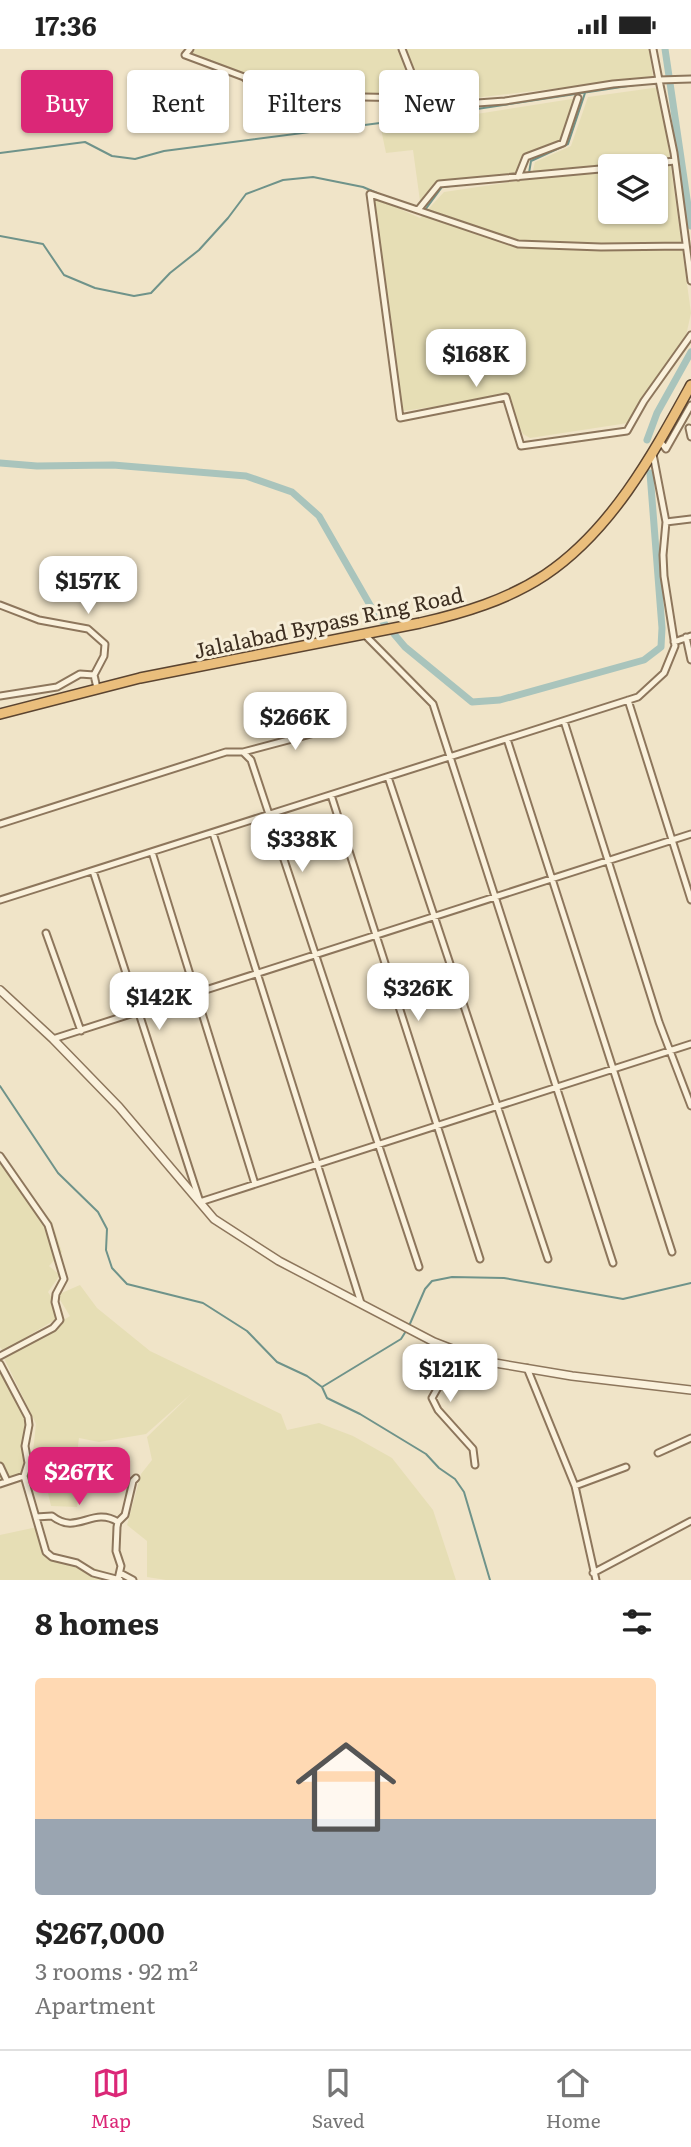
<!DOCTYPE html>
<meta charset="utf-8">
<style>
:root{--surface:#fff;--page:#f2f2f2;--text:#222;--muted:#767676;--line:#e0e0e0;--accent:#db2777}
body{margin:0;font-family:Literata,serif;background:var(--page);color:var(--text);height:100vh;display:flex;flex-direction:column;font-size:26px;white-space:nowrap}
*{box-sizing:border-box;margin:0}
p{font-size:23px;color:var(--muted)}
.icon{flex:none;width:38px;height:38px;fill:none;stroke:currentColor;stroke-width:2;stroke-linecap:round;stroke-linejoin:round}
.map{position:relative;height:1531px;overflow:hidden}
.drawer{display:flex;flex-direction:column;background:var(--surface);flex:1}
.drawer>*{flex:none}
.hud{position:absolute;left:21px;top:21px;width:649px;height:63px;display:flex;gap:14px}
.fabs{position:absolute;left:598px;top:105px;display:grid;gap:14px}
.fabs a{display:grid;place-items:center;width:70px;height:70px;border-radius:7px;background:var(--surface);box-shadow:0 2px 5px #0004;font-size:35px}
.price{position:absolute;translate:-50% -60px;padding:0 16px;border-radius:14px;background:#fff;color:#222;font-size:23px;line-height:46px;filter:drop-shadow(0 2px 4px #0008)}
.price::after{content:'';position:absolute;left:50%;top:42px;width:21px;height:16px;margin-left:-10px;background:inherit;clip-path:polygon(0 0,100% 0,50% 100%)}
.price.on{background:var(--accent);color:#fff}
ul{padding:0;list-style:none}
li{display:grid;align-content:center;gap:14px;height:371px;padding:0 35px}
li span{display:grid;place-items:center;height:217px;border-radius:7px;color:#555}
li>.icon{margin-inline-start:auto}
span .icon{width:126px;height:126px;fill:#fffc;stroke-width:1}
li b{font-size:30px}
h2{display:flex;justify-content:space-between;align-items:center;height:84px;padding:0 35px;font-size:30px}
.pill{padding:0 24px;border-radius:7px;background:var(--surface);box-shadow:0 2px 5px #0004;font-size:24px;line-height:63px}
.pill.on{background:var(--accent);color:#fff}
.status{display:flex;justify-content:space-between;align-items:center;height:49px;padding:0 35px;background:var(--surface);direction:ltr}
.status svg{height:19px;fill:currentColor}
.menu{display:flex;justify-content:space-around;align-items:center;height:98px;border-top:2px solid var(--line);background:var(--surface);font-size:19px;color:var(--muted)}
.menu a{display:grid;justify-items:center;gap:4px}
.menu .on{color:var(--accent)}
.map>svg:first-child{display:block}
.farmland{fill:#e6deb5;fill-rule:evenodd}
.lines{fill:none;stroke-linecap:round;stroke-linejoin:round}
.stream{stroke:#6f938a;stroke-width:2}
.canal{stroke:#a9c4bc;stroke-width:7}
.minor-casing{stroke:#8d765c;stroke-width:9}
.tertiary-casing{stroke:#8d765c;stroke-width:10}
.trunk-casing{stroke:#5b4430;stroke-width:12}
.minor{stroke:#faf1dc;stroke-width:5}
.tertiary{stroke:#faf1dc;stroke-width:7}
.trunk{stroke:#eabe7c;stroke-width:9}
.labels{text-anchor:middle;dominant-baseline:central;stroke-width:6;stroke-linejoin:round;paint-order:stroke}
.street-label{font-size:21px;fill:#3d2e20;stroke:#f7eed8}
</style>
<div class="status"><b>17:36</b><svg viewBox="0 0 49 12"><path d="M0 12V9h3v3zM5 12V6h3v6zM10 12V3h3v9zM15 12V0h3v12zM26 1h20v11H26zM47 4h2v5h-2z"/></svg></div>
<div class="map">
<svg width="691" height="1531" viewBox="0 0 691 1531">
<rect width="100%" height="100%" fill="#f0e4c8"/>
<path class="farmland" d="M 191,0 L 402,0 L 413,28 L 409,46 L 348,43 L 265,50 L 246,25 L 206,10 L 185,6 Z
M 405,0 L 649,0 L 653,28 L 423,55 L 417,31 Z
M 660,38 L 691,264 L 684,296 L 628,374 L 530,389 L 523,385 L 505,348 L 403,362 L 373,148 L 420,169 L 444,143 L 531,130 L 535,113 L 571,97 L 588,48 ZM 611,117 L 656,117 L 656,163 L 611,163 Z
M 578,49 L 563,94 L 526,108 L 526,124 L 439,135 L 420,152 L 413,101 L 386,104 L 381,80 Z
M 0,1105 L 52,1173 L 62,1203 L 49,1217 L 60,1226 L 48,1243 L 63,1266 L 3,1302 L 0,1298 Z
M 80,1236 L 97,1259 L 150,1302 L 281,1365 L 287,1381 L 319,1374 L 353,1387 L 392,1409 L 433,1461 L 456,1531 L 166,1531 L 147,1528 L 147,1492 L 127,1476 L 141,1425 L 152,1411 L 147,1388 L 191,1345 L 146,1385 L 99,1393 L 79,1389 L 74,1429 L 81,1436 L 77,1458 L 51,1457 L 46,1435 L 57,1427 L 52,1410 L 33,1403 L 36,1375 L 4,1309 L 70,1267 L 57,1246 Z
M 0,1309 L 13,1331 L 29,1370 L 23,1430 L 0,1435 Z
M 42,1477 L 46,1503 L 131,1531 L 0,1531 L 0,1486 Z"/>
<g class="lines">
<path class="stream" d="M 0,104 L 85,93 L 112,107 L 135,110 L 164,102 L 411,70 L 641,35
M 529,124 L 531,112 L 568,95 L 585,44
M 425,161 L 442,138 L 475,134
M 0,187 L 43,195 L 64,226 L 95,239 L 134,247 L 151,244 L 170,224 L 199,201 L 228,169 L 246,145 L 283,131 L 313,128 L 363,138 L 377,144
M 0,1037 L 58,1124 L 98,1163 L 107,1180 L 106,1201 L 112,1219 L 127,1235 L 203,1254 L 247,1282 L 277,1313 L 307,1327 L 322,1338 L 327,1349 L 360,1365 L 426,1405 L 439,1419 L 455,1430 L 464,1443 L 490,1531
M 409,1277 L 425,1240 L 432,1232 L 452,1228 L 504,1229 L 623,1250 L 691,1234
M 322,1338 L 401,1290 L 406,1282"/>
<path class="canal" d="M 665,0 L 691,177
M 647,391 L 657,364 L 691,303
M 0,414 L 37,417 L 113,416 L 246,427 L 292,443 L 319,467 L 374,563 L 385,575
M 394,585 L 405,598 L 472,653 L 500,651 L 644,611 L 661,598 L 662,579 L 650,424"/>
<defs>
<path id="minor" d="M 190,0 L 185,6 L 244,28 L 265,50 L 312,47 L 415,49 L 422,58 L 505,52 L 613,35 L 659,31 L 653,0
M 402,0 L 413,28 L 415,49
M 691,30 L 659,31 L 674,104 L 691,232
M 625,117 L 675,112
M 518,128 L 526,108 L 563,94 L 578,49
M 418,161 L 439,135 L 611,119
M 686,197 L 601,198 L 518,195 L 370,145 L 400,369 L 506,348 L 521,397 L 627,382 L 644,352 L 691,286
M 689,379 L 691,388
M 660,392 L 666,400 L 691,356
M 666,473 L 691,470
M 0,556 L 39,571 L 88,580 L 105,595 L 104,607 L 94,626 L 97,639
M 364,585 L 433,655 L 613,1214
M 686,588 L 691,611
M 674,593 L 691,587
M 0,647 L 57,638 L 80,625 L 94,626
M 628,651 L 691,851
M 564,672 L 659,973 L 691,1057
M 507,690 L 672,1203
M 243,703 L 341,677
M 388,728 L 548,1210
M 331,746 L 480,1210
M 0,775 L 226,703 L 243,703 L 251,711 L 419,1218
M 213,784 L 361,1254
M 152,803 L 255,1135
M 93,822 L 200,1153 L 691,995
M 0,851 L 638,648 L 664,624 L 675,597 L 664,527 L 663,506 L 666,473 L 653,405
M 46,884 L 81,982
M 53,990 L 691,785
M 0,1107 L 48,1176 L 64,1230 L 56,1245 L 55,1253 L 60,1271 L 53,1279 L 0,1307
M 434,1293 L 446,1324 L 432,1349 L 438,1361 L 473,1400 L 475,1416
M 0,1315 L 28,1368 L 29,1376 L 25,1397 L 28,1414 L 24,1427 L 46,1503 L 52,1508 L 77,1514 L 93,1524 L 120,1531
M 527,1319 L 575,1437 L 596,1531
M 658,1404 L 691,1389
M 0,1417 L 7,1432
M 0,1435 L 24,1427
M 575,1437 L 626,1418
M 36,1468 L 52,1467 C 77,1487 92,1457 118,1473
M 120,1524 L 133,1531
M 593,1524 L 691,1472
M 118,1530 L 121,1517 L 116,1502 L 117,1478 L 118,1473 L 125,1466 L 133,1432 L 136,1429"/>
<path id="tertiary" d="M 0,941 L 53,990 L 119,1058 L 214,1170 L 279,1212 L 434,1293 L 483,1312 L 572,1327 L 691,1341"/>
<path id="trunk" d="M 0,665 L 140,629 L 420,574 C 464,564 507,551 545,526 C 612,481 653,405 691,336"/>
</defs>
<use href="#minor" class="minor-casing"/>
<use href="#tertiary" class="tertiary-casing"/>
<use href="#trunk" class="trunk-casing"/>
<use href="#minor" class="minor"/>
<use href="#tertiary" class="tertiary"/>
<use href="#trunk" class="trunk"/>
</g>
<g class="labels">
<g class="street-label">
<text transform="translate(328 572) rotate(-12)">Jalalabad Bypass Ring Road</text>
</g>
</g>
</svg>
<div class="fabs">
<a><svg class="icon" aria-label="layers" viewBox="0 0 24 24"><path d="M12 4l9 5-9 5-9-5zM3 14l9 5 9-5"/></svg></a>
</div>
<b class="price" style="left:476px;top:340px">$168K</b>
<b class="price" style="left:88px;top:567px">$157K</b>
<b class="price" style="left:295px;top:703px">$266K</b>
<b class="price" style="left:302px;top:825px">$338K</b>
<b class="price" style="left:418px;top:974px">$326K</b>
<b class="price" style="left:159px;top:983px">$142K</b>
<b class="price" style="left:450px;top:1355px">$121K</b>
<b class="price on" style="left:79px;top:1458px">$267K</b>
<div class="hud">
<a class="pill on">Buy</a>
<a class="pill">Rent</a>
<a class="pill">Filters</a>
<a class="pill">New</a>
</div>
</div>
<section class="drawer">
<h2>8 homes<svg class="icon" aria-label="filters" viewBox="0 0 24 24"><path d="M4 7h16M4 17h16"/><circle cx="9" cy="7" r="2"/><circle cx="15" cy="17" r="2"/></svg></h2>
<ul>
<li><span style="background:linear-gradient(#ffd9b3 65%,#9aa5b1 0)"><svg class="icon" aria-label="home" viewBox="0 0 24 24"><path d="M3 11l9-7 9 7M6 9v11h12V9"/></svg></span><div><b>$267,000</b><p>3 rooms · 92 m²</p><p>Apartment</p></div></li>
</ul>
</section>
<nav class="menu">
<a class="on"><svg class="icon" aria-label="map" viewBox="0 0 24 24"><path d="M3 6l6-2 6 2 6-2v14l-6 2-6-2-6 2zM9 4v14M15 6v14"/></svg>Map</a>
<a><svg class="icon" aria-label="saved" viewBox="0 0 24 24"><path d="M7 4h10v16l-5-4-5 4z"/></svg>Saved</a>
<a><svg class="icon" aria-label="home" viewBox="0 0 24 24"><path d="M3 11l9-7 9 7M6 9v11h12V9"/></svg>Home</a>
</nav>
